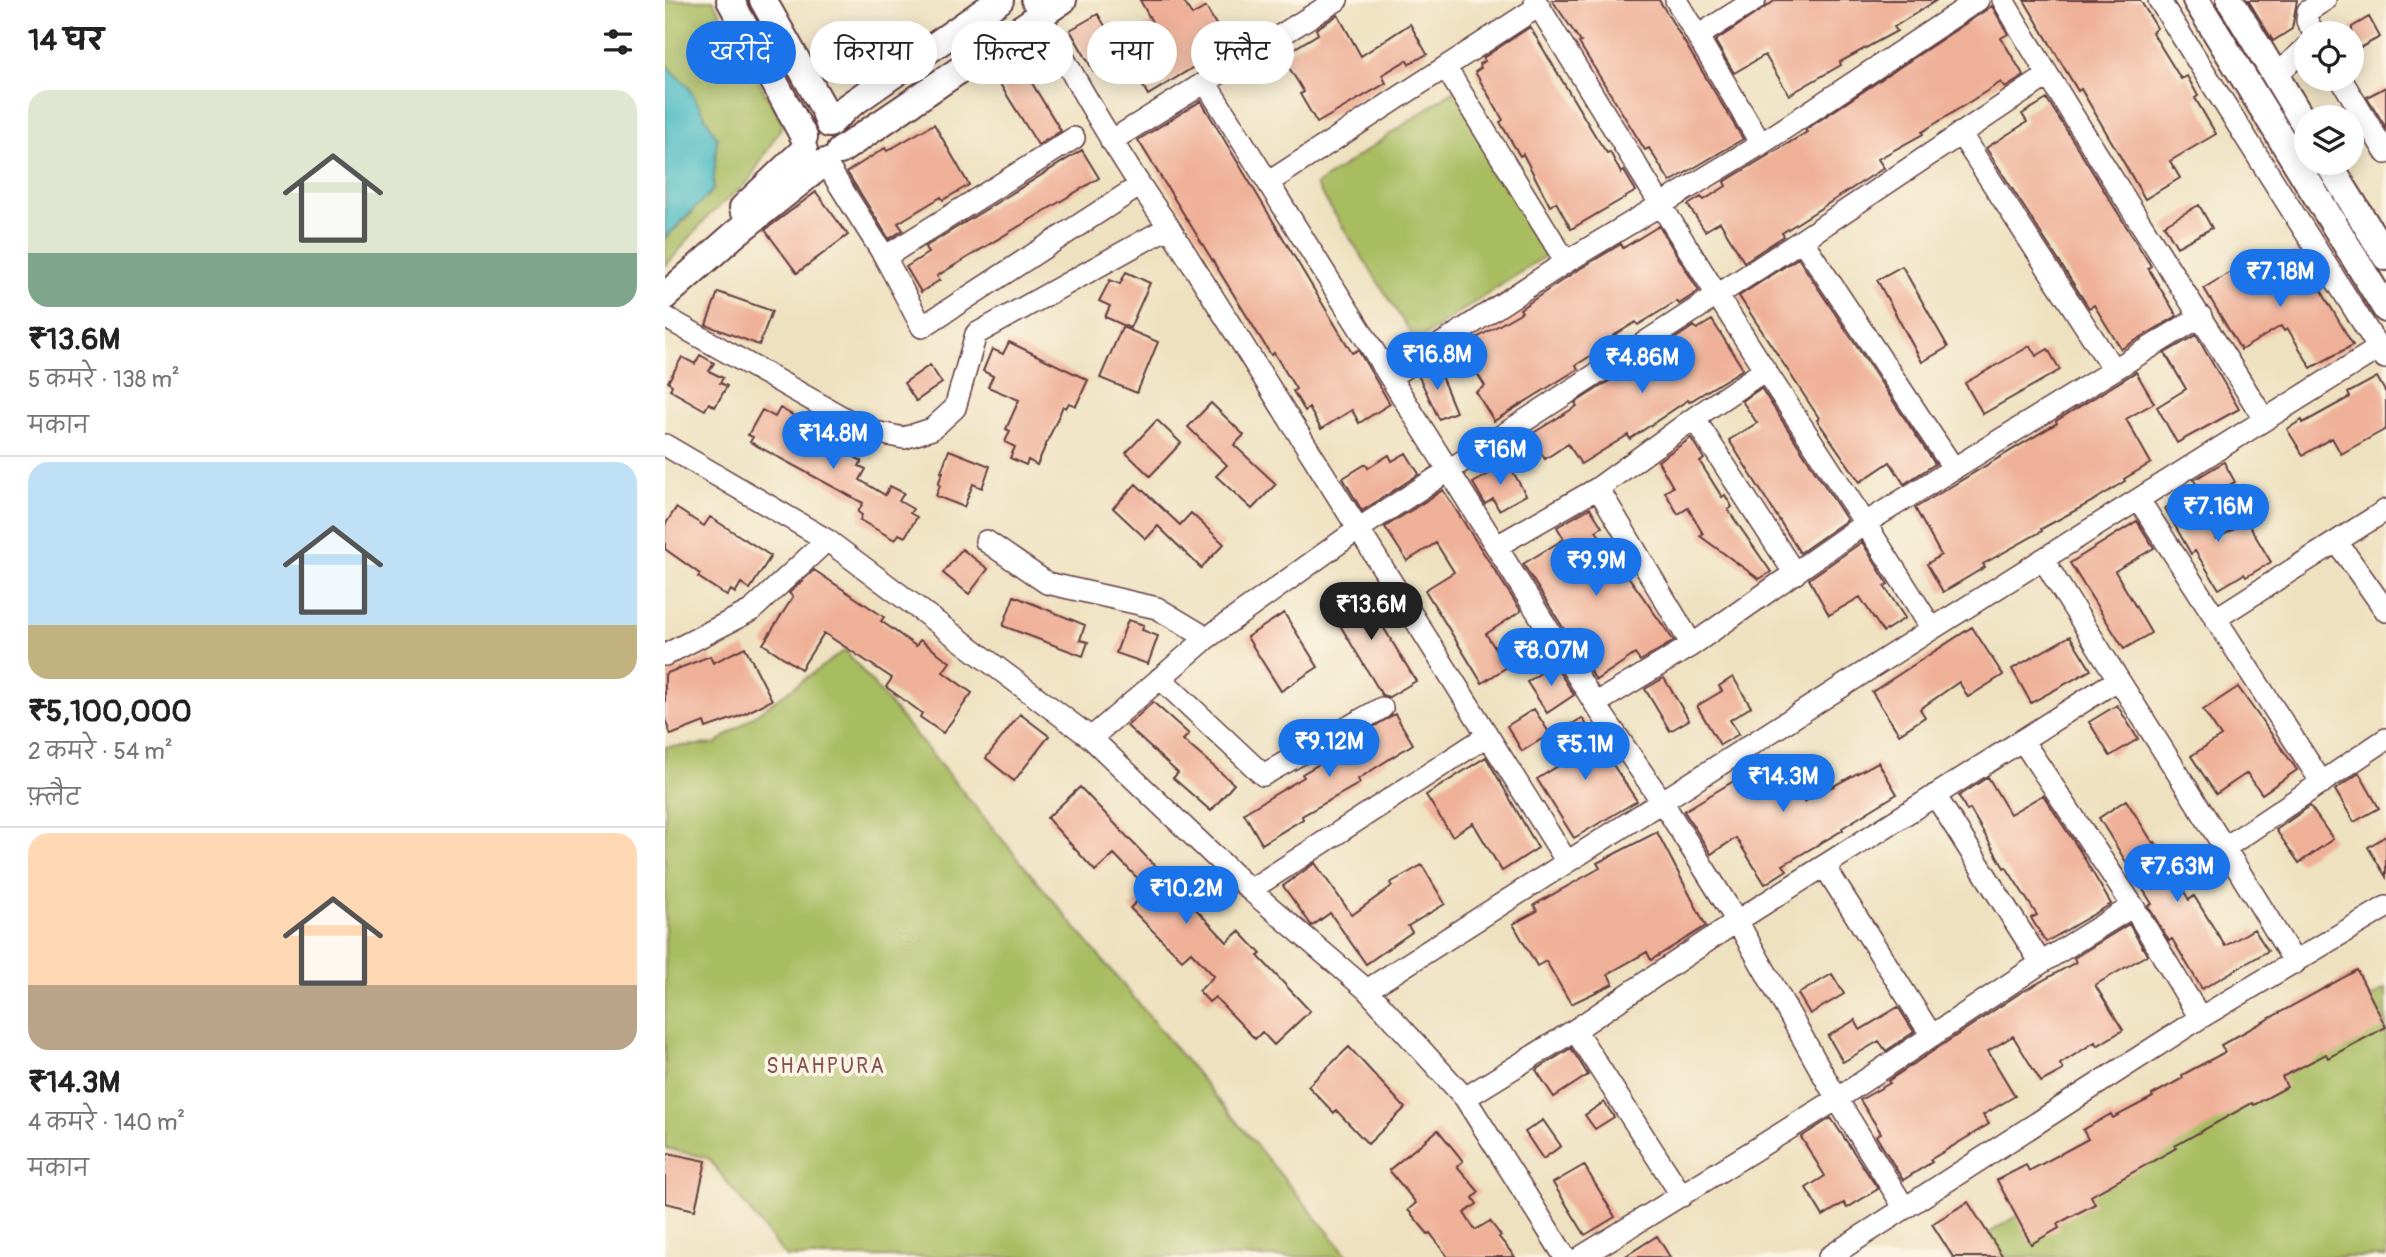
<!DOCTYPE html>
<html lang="hi">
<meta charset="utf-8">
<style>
:root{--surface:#fff;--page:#f2f2f2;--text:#222;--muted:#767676;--line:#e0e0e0;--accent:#1a73e8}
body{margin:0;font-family:Pangolin,"Playpen Sans Deva",sans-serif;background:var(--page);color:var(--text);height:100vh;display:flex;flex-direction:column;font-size:26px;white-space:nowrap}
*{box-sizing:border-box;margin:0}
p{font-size:23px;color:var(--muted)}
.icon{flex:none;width:38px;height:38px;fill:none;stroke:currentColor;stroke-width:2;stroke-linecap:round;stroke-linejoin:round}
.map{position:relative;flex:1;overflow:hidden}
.sheet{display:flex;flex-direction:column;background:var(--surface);width:665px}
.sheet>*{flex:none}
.guide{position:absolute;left:21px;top:21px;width:665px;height:63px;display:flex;gap:14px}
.controls{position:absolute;left:1629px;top:21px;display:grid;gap:14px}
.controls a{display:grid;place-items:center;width:70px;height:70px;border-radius:50%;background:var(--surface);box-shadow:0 4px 18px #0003;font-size:35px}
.price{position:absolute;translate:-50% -60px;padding:0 16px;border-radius:24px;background:var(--accent);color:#fff;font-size:23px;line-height:46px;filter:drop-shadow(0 2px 4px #0008)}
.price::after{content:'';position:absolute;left:50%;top:42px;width:21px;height:16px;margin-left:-10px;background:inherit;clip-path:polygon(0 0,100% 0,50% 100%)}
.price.current{background:#222;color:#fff}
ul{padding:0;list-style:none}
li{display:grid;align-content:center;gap:14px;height:371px;padding:0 28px}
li+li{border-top:2px solid var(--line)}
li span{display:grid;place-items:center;height:217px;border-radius:21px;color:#555}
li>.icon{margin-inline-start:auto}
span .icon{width:126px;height:126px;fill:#fffc;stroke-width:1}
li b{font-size:30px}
h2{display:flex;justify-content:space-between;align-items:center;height:84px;padding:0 28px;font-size:30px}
.tag{padding:0 24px;border-radius:32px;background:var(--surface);box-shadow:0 4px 18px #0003;font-size:24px;line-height:63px}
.tag.current{background:var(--accent);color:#fff}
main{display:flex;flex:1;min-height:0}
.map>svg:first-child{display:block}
.green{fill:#a8bc61;stroke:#796e46;stroke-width:2}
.water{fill:#4cbbc4;stroke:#4b6d78;stroke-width:2}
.building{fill:#efb098}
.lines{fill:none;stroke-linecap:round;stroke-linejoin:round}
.minor-casing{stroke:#633c41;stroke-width:24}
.tertiary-casing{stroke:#633c41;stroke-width:30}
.minor{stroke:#fff;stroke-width:21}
.tertiary{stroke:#fff;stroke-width:26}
.labels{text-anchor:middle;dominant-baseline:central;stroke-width:7;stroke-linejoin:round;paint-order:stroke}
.neighbourhood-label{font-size:21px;letter-spacing:2px;fill:#845251;stroke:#fcf5e5}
</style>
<main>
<section class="sheet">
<h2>14 घर<svg class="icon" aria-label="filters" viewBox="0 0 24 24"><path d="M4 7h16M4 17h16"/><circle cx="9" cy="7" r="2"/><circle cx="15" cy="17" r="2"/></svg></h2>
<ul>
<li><span style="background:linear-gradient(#dfe7d0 75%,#7fa58c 0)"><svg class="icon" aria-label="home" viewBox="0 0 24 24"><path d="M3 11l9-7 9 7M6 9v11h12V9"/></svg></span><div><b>₹13.6M</b><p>5 कमरे · 138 m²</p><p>मकान</p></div></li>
<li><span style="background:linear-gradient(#bfe0f5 75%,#c2b280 0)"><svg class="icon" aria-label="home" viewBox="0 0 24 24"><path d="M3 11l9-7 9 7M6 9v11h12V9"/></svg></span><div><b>₹5,100,000</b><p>2 कमरे · 54 m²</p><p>फ़्लैट</p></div></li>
<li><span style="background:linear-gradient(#ffd9b3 70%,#b9a48a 0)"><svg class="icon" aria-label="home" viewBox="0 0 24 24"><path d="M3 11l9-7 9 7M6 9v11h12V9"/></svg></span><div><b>₹14.3M</b><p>4 कमरे · 140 m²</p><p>मकान</p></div></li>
</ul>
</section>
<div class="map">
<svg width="1721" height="1257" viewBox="0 0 1721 1257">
<rect width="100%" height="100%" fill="#fcf5e5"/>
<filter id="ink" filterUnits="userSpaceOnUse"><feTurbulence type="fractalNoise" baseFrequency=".0143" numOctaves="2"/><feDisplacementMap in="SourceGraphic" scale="14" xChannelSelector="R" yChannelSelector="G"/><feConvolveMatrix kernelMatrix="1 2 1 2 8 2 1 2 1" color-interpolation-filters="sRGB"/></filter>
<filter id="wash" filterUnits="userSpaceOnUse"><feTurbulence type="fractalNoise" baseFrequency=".00686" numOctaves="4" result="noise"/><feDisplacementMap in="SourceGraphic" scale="28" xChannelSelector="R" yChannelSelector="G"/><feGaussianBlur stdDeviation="1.57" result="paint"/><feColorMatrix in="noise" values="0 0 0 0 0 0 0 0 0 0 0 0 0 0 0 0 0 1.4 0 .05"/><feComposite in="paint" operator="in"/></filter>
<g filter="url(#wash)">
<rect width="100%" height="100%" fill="#eee1c0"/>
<path class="green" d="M 0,0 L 48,0 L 118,124 L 83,182 L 43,216 L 0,267 L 0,238 L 28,212 L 23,86 L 0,64 Z
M 791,89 L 886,252 L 751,341 L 651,185 Z
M 180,650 L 684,1257 L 121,1257 L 43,1158 L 0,1148 L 0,747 L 50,744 Z
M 1721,988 L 1721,1257 L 1285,1257 Z"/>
<path class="water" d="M 0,64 L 23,86 L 52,138 L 48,190 L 0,238 Z"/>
<g id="blocks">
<path class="building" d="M 475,0 L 518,0 L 527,15 L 541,7 L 563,46 L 483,95 L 463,59 L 440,72 L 438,67 L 429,72 L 405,30 L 433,14 L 450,43 L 487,22 Z
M 887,0 L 994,0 L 1078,139 L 1005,182 L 984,148 L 980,150 L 914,43 L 916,42 Z
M 1111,0 L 1272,0 L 1229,27 L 1232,31 L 1175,62 L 1176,65 L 1124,95 L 1100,55 L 1069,73 L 1050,41 Z
M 1359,0 L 1475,0 L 1492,28 L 1487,32 L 1516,79 L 1522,76 L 1533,96 L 1530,98 L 1551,134 L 1505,161 L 1515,178 L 1480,199 L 1416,89 L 1413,91 Z
M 1583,0 L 1632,0 L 1627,29 L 1608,41 Z
M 1327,6 L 1343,34 L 1336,38 L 1359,76 L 1340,88 L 1336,82 L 1257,132 L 1258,134 L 1213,159 L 1219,168 L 1117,233 L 1119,236 L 1079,262 L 1055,222 L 1040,231 L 1023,205 L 1036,197 L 1039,200 L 1061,186 L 1059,182 L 1142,132 L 1140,130 Z
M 673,15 L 696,56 L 745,24 L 762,54 L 744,64 L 742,60 L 717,75 L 721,83 L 652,123 L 635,94 L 639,92 L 617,56 L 653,34 L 651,29 Z
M 1704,17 L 1715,37 L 1687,52 L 1687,27 Z
M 865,27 L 931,137 L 942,153 L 945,152 L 956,173 L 959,171 L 971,191 L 906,229 L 891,202 L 885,206 L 858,154 L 855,156 L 835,122 L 838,120 L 810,72 L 816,68 L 814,64 L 820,61 L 818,58 Z
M 359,70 L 396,131 L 373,145 L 335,84 Z
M 1721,87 L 1721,128 L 1702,97 Z
M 1382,99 L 1486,266 L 1483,268 L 1512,316 L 1456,349 L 1429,305 L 1424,308 L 1321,148 L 1362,122 L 1357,114 Z
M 536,101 L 687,353 L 693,350 L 725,404 L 694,423 L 687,410 L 656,429 L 644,408 L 640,411 L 628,391 L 631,389 L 609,353 L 606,355 L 473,140 Z
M 269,124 L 304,185 L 278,200 L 276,197 L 233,223 L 238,230 L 224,239 L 182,172 L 220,148 L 222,151 Z
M 417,150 L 434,178 L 272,276 L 275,280 L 256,292 L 241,267 L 263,253 L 260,247 Z
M 151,192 L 183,235 L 132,273 L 100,230 Z
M 1534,205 L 1547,228 L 1512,247 L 1499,225 Z
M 994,226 L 1034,291 L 1014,304 L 1012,301 L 973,325 L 971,322 L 948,336 L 951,340 L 911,365 L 913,369 L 829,421 L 811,392 L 820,386 L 805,362 L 798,366 L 789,351 L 857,312 L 855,309 L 908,273 L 956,244 L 958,248 Z
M 1633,251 L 1688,345 L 1646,368 L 1623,329 L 1619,331 L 1616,326 L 1576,350 L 1539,288 L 1572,268 L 1580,281 Z
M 1133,258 L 1270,464 L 1239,484 L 1225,462 L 1195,482 L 1152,420 L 1154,418 L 1074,296 Z
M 1237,266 L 1283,347 L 1257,362 L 1212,280 Z
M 461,272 L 485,283 L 465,328 L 440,317 L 445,306 L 434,301 L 445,280 L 455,284 Z
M 53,292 L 107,311 L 94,345 L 41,325 Z
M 1047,320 L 1078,369 L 1024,402 L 1023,400 L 965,439 L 963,435 L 916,464 L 903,444 L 880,459 L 865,435 L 912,406 L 910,403 L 966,367 L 968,370 L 993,353 L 991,351 L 1029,326 L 1032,329 Z
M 457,327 L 493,342 L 472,393 L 435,378 Z
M 1531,335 L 1574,409 L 1512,443 L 1492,407 L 1521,389 L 1500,353 Z
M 344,342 L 423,380 L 411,406 L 404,403 L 401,408 L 398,406 L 372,465 L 363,460 L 361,465 L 345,458 L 350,447 L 340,442 L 345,431 L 341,429 L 354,400 L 323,387 L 328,376 L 318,371 L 327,349 L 338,354 Z
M 1365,346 L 1371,356 L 1383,349 L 1395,370 L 1318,414 L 1300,383 Z
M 35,355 L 49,363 L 44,371 L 58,378 L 55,383 L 62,386 L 50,407 L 44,403 L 40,410 L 5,390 L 7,385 L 3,382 L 17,357 L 30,364 Z
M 771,364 L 791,412 L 774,419 L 753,375 Z
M 265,365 L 277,383 L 251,401 L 239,383 Z
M 1471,372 L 1489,403 L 1461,419 L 1486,463 L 1459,479 L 1460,481 L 1428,501 L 1376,529 L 1377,531 L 1318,564 L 1320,567 L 1278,592 L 1262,564 L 1276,555 L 1250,508 L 1392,423 L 1391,421 Z
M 1712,377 L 1721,393 L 1721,429 L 1676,454 L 1667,438 L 1638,455 L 1622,429 L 1637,420 L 1638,423 L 1685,397 L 1683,393 Z
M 1096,388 L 1182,520 L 1135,553 L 1064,440 L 1092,423 L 1077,401 Z
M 546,403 L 579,435 L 569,445 L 611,484 L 587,509 L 551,476 L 562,465 L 523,427 Z
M 115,408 L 129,416 L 125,424 L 155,441 L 169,447 L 174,438 L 188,446 L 184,454 L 197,461 L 194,466 L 201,469 L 195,480 L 220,495 L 225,486 L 239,493 L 234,501 L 248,509 L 245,513 L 252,517 L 240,537 L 234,534 L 230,540 L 195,520 L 197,515 L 193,512 L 198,503 L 85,442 L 88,437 L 83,435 L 97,410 L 110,417 Z
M 492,420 L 516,443 L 485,476 L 461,453 Z
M 1026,438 L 1039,459 L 1035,462 L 1057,497 L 1060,495 L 1067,507 L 1063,510 L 1106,572 L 1094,579 L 1035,536 L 1038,534 L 1023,508 L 1013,514 L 1000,492 L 1008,487 L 993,461 Z
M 284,450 L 325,466 L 317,488 L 308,484 L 299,507 L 271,496 L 275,485 L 273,484 L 278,472 L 276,472 Z
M 741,453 L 754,474 L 697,511 L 678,478 L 701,464 L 703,468 L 724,455 L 727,461 Z
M 1559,462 L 1570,482 L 1539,499 L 1529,480 Z
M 843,463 L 861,495 L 834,510 L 828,499 L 820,504 L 808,483 Z
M 471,484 L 515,525 L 526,513 L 559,544 L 536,568 L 493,526 L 481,539 L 448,508 Z
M 778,490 L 856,611 L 821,634 L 842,667 L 817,683 L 760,590 L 789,572 L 771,543 L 742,561 L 720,527 Z
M 1526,493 L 1551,539 L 1582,522 L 1606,562 L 1581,577 L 1579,574 L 1554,589 L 1530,551 L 1526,554 L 1500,508 Z
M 11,508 L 39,526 L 45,517 L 106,556 L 85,589 L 76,583 L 70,593 L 66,590 L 62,596 L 33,577 L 35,574 L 0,549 L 0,525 Z
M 925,508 L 937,527 L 931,531 L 1009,641 L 975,661 L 970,654 L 931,680 L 858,564 L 899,539 L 892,527 Z
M 1472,521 L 1489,548 L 1450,571 L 1486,633 L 1459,649 L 1405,563 Z
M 1197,542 L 1223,584 L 1219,586 L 1240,618 L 1218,632 L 1195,597 L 1164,615 L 1144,579 Z
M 297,549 L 323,569 L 304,594 L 278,573 Z
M 149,570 L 219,617 L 216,621 L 251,646 L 255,640 L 285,662 L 278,672 L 307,693 L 278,733 L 255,717 L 257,713 L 221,687 L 227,678 L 159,633 L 136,669 L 98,644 L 128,597 L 124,593 Z
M 692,584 L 751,681 L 724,697 L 717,695 L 661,602 Z
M 349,596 L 420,625 L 415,640 L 423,642 L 418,656 L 338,626 Z
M 619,613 L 653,667 L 616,691 L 582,637 Z
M 463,620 L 479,625 L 477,630 L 493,636 L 483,664 L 451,653 Z
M 1307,627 L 1338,675 L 1303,697 L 1294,682 L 1255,709 L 1260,717 L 1234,734 L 1207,692 Z
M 1405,636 L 1426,670 L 1366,703 L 1347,669 Z
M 80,647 L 107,700 L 75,716 L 41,728 L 39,722 L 6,735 L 0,719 L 0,674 L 45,656 L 48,663 Z
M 889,664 L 909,695 L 882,713 L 862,682 Z
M 1068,677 L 1086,707 L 1065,720 L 1074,734 L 1055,745 L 1032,706 L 1057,691 L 1054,686 Z
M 999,678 L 1024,720 L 1005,731 L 980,689 Z
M 1573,687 L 1632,770 L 1597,794 L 1582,773 L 1551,794 L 1526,756 L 1556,736 L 1538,710 Z
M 488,702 L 524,734 L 518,740 L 569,784 L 546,811 L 508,778 L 513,773 L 462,726 Z
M 1452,705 L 1473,739 L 1445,756 L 1424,722 Z
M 869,709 L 885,734 L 857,751 L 842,726 Z
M 355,714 L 384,736 L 349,781 L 321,758 Z
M 730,714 L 748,744 L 693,779 L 695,783 L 637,816 L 638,819 L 597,844 L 579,813 L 639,777 L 637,774 L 693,742 L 690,738 Z
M 917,718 L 972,801 L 909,838 L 872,779 L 906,758 L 890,734 Z
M 1112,755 L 1139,802 L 1213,762 L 1232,794 L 1177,828 L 1178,830 L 1118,865 L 1122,870 L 1100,884 L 1071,838 L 1046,854 L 1019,811 Z
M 821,757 L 873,848 L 837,871 L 808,823 L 787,836 L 761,795 Z
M 1694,773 L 1714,808 L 1689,822 L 1670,790 Z
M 1323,777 L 1345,814 L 1378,795 L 1415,851 L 1446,904 L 1381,942 L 1366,918 L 1372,915 L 1341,867 L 1339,868 L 1305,809 L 1302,811 L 1294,796 Z
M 415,787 L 562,942 L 574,931 L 596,954 L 593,956 L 645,1011 L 609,1045 L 597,1032 L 590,1039 L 550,997 L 544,1002 L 534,991 L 549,976 L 526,952 L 517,960 L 465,908 L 484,890 L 449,854 L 430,871 L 382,818 Z
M 1461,800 L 1488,843 L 1490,842 L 1524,900 L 1529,896 L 1560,946 L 1589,929 L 1603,951 L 1537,989 L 1507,939 L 1504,941 L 1483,906 L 1487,904 L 1434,818 Z
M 1645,806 L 1668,839 L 1634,863 L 1611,830 Z
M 992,832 L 1041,926 L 986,960 L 982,952 L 943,974 L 948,984 L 906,1004 L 881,961 L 872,966 L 848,924 L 872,911 L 869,905 L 935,868 L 932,863 Z
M 1721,836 L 1721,877 L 1703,847 Z
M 650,863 L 687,915 L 727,886 L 725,883 L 757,865 L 780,904 L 743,926 L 747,932 L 701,964 L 665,913 L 647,926 L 618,886 Z
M 1464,924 L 1482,955 L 1430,985 L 1458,1030 L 1432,1046 L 1430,1042 L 1395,1064 L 1398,1070 L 1376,1082 L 1348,1036 L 1323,1051 L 1350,1096 L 1318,1115 L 1324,1124 L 1265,1160 L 1267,1162 L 1238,1180 L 1211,1136 L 1216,1133 L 1195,1100 L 1225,1083 L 1223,1081 L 1355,993 L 1411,962 L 1409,958 Z
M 1692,970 L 1721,1027 L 1663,1058 L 1661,1054 L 1617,1077 L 1622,1087 L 1589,1105 L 1587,1103 L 1540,1129 L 1510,1146 L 1511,1148 L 1426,1196 L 1430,1204 L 1392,1224 L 1394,1228 L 1366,1244 L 1332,1180 L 1361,1165 L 1364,1171 L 1423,1139 L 1418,1130 L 1446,1114 L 1448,1118 L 1488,1097 L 1487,1095 L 1518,1078 L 1517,1075 L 1560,1052 L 1556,1045 Z
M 1167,974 L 1179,994 L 1145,1014 L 1133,994 Z
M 1233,1007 L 1249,1032 L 1221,1051 L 1214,1041 L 1178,1062 L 1163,1036 L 1190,1020 L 1195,1030 Z
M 684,1047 L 740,1108 L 703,1144 L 671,1110 L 669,1113 L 643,1086 Z
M 906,1048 L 923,1075 L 889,1097 L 871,1070 Z
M 939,1102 L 949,1117 L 930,1129 L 920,1115 Z
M 1166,1118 L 1213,1189 L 1182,1208 L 1179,1203 L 1158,1216 L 1141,1188 L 1160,1176 L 1136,1137 Z
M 878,1120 L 896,1146 L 878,1159 L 860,1132 Z
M 773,1130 L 798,1161 L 792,1166 L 814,1192 L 808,1198 L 812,1204 L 799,1213 L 810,1230 L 825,1221 L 836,1236 L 834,1237 L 850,1257 L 783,1257 L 765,1233 L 763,1234 L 743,1210 L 751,1203 L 724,1170 Z
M 3,1153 L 41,1161 L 30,1210 L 0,1203 L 0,1167 Z
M 919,1165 L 950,1217 L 920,1235 L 888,1183 Z
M 1303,1202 L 1338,1257 L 1288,1257 L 1267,1224 Z
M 992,1236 L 1005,1257 L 959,1257 Z"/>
</g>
</g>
<g filter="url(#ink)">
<use href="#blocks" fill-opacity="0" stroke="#633c41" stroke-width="2"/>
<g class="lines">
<defs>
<path id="minor" d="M 367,0 C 409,78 452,155 504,227 L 902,862
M 870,0 C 946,124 1021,248 1100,370 C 1156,456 1213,541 1267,629
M 1011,0 L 1096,144
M 1338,0 C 1421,142 1513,279 1599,419
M 1494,0 L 1720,358
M 1649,33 L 1642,21 L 1643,11 L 1660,0
M 1033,36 L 1090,0
M 781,68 L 901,262
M 1609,77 L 1642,47
M 1676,79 L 1721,153
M 540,82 L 930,704 L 998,803 L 1072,921 L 1172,1099 L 1239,1207
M 1295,133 L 1448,369
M 446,141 L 672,0
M 160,162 L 220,257 L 257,327 L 474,186
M 604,182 L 874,6
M 1137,240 L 1289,469
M 220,257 L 409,138
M 0,317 L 200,430 L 239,438 L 267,429 L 290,408 L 311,334 L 504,227
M 727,376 L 901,262 L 1096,144 L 1313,0
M 1029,418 L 1130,574
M 0,445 L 162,540 L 426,738 L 585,890 L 702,990 L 800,1098 L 900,1257
M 933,488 L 1027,645
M 1474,500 L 1657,783
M 321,541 L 382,583 L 492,608 L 542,638
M 1672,542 L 1721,611
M 832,546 L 933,488 L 1029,418 L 1100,370
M 1378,559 C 1461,694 1549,827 1630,963
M 1550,619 L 1721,510
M 0,655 L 87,610 L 162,540
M 495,678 L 598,775 L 717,708
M 930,704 L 1027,645 L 1202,522 L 1536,316
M 426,738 L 542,638 L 695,528 L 1137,240 L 1382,76
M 1357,740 L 1468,906 L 1535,1018
M 1270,795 L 1376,963
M 1561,847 L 1721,739
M 1160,867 L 1267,1036
M 585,890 L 822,736
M 702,990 L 1267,629 L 1714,348
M 910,1030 L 1017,1196
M 800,1098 L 910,1030 L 1072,921 L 1452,680
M 916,1257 L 1172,1099 L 1376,963 L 1468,906
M 1164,1257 L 1535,1018 L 1721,907"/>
<path id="tertiary" d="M 65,0 L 139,137
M 98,0 L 159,109 L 164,124 L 182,107 L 335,0
M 1531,0 L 1721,309
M 1565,0 L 1642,128
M 175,151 L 398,0
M 1663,163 L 1721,257
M 78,208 L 139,150
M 0,296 L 70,234 L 160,162"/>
</defs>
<use href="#minor" class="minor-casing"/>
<use href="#tertiary" class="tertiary-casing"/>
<use href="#minor" class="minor"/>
<use href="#tertiary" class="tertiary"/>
</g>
</g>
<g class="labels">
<g class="neighbourhood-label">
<text x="161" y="1066">SHAHPURA</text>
</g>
</g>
</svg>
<div class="controls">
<a><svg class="icon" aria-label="locate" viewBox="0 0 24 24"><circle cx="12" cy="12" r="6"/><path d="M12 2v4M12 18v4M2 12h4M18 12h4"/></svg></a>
<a><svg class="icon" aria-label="layers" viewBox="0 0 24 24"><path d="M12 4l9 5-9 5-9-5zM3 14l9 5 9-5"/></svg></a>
</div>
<b class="price" style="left:1615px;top:309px">₹7.18M</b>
<b class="price" style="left:772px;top:392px">₹16.8M</b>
<b class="price" style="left:977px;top:395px">₹4.86M</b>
<b class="price" style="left:168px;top:471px">₹14.8M</b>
<b class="price" style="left:835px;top:487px">₹16M</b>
<b class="price" style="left:1553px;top:544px">₹7.16M</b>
<b class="price" style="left:931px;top:598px">₹9.9M</b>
<b class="price current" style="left:706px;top:642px">₹13.6M</b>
<b class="price" style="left:886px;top:688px">₹8.07M</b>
<b class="price" style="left:664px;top:779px">₹9.12M</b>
<b class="price" style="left:920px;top:782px">₹5.1M</b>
<b class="price" style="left:1118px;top:814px">₹14.3M</b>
<b class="price" style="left:1512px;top:904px">₹7.63M</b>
<b class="price" style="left:521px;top:926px">₹10.2M</b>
<div class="guide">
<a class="tag current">खरीदें</a>
<a class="tag">किराया</a>
<a class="tag">फ़िल्टर</a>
<a class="tag">नया</a>
<a class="tag">फ़्लैट</a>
</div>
</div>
</main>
